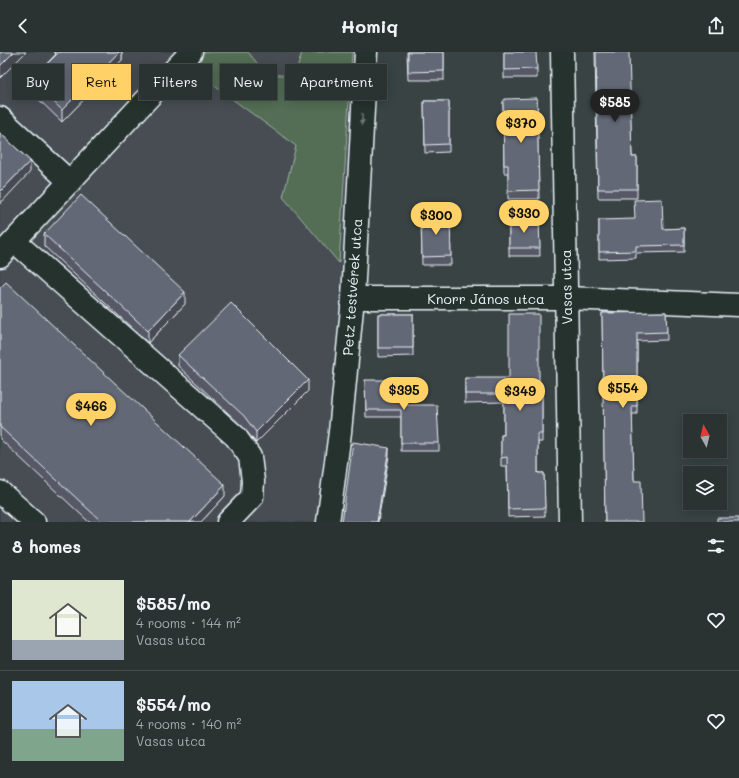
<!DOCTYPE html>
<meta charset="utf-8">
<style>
:root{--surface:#2b3232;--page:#333a3a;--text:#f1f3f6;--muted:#a6aaac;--line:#474d4d;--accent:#ffd166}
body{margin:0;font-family:Mali,sans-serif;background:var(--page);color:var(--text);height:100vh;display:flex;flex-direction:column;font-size:15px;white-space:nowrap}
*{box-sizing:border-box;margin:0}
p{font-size:13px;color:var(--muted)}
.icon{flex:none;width:22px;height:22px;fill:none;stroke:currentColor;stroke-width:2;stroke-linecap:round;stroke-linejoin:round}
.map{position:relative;height:470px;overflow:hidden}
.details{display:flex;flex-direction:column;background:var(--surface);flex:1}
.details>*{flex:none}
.guide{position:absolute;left:12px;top:12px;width:400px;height:36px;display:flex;gap:8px}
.needle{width:26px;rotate:352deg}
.fabs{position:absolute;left:683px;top:362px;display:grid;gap:8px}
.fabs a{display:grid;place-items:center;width:44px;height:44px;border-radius:0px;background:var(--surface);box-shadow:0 2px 10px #0003,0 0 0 1px var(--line);font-size:20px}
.price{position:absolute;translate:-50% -34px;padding:0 9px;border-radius:14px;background:var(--accent);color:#111;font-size:13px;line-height:26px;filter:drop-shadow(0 1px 2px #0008)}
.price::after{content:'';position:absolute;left:50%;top:24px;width:12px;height:9px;margin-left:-6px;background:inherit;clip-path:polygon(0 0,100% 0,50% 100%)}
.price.on{background:#222;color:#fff}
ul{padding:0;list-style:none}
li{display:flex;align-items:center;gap:12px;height:100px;padding:0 12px}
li+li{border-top:1px solid var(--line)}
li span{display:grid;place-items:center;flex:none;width:112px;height:80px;border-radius:0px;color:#555}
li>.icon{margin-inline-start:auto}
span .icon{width:48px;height:48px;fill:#fffc;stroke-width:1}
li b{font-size:17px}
h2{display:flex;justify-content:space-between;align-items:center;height:48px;padding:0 12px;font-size:17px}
.pill{padding:0 14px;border-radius:0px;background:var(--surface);box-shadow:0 2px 10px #0003,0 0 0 1px var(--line);font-size:14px;line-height:36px}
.pill.on{background:var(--accent);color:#111}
header{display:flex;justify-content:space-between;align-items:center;height:52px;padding:0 12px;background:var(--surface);font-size:18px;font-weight:800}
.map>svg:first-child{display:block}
.built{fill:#464e52}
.green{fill:#536e55;stroke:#9eb0a6}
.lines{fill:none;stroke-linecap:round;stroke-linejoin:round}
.minor-casing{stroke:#e8f1f8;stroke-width:25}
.minor{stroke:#26332d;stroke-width:22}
.wall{fill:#565965;stroke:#e8f1f8}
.shaded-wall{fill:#464953;stroke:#e8f1f8}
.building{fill:#646876;stroke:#e8f1f8}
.oneway{fill:#6a7674}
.labels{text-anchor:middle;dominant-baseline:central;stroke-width:3;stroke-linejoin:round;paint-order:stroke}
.street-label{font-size:14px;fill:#e8f1f8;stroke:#26332d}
</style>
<header><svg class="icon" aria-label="back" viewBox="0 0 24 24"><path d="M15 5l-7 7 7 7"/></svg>Homiq<svg class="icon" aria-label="share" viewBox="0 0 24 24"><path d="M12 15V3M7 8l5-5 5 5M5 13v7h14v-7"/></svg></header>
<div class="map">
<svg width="739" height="470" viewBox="0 0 739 470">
<rect width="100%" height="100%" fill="#394343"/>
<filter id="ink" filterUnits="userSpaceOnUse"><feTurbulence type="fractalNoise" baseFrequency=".025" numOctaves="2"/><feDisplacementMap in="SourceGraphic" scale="8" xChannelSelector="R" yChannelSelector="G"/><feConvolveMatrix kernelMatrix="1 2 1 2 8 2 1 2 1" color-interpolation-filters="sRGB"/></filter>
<g filter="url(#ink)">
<path class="built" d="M 0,0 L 364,0 L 322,470 L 0,470 Z"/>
<path class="green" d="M 187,0 L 248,0 L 266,22 L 295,24 L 302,0 L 352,0 L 339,211 L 283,145 L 296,94 L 205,27 Z"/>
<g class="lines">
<defs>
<path id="minor" d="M 562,0 L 570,470
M 0,66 L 70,130
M 14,189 L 236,385 L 250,405 L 253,429 L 252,445 L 228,470
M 0,204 L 191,0
M 353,246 L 566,246 L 739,253
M 0,440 L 34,470
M 328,470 L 340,380 L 353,246 L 366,0"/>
</defs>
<use href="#minor" class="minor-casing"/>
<use href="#minor" class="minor"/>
</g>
<path class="wall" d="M 54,0 L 122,0 L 122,8 L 62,70 L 31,40 L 31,28 L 56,2 Z
M 407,0 L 444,0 L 444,28 L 408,28 Z
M 504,0 L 537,17 L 537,26 L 504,26 Z
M 595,0 L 630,47 L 632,105 L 637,105 L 637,146 L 598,146 Z
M 537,46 L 539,147 L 508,147 L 508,121 L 504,121 L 503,50 Z
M 424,49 L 449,49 L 449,100 L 425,101 Z
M 421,164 L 450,164 L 451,213 L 422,213 Z
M 539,168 L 540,204 L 509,204 L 509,169 Z
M 599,168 L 663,177 L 684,176 L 684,200 L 636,201 L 636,206 L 599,207 Z
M 44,182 L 185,252 L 148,291 L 44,194 Z
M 0,236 L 225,444 L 201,470 L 89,470 L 0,387 Z
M 666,260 L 667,288 L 637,289 L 637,362 L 632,362 L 634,429 L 605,470 L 602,261 Z
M 378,262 L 413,262 L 413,304 L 378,305 Z
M 178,303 L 308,339 L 256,391 L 244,376 L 178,314 Z
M 465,326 L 542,339 L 542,390 L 538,390 L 538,421 L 544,421 L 545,464 L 508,465 L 507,414 L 501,414 L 501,383 L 504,383 L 504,350 L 465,351 Z
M 365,328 L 402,353 L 439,391 L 439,399 L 401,399 L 401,365 L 366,365 Z"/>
<path class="shaded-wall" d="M 14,0 L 26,0 L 0,26 L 0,14 Z
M 119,0 L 122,0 L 122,8 L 62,70 L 62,58 Z
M 30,109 L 30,120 L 0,152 L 0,140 Z
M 185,240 L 185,252 L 148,291 L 148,279 Z
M 308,328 L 308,339 L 256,391 L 256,380 Z
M 389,396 L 389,404 L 378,470 L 377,470 Z
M 225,433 L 225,444 L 201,470 L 190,470 Z"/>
<path class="building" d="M 0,0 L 14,0 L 0,14 Z
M 59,0 L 119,0 L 62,58 L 31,28 Z
M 408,0 L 444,0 L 444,19 L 408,20 Z
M 504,0 L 536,0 L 537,17 L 504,18 Z
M 596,0 L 629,0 L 632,105 L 637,105 L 637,137 L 598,137 Z
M 537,46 L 539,138 L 508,139 L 508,113 L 504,113 L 503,50 L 505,47 Z
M 424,49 L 449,49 L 449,92 L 425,93 Z
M 0,81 L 30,109 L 0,140 Z
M 81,143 L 185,240 L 148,279 L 44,182 Z
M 662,147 L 663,177 L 684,176 L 684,193 L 636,194 L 636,199 L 599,200 L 599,168 L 635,167 L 634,148 Z
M 421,164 L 450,164 L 451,204 L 422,205 Z
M 539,168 L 540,196 L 509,196 L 509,169 Z
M 6,230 L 225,433 L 190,470 L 102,470 L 0,375 L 0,236 Z
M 231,251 L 308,328 L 256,380 L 244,364 L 178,303 Z
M 666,260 L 667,280 L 637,281 L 637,354 L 632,354 L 634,429 L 641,429 L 642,470 L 605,470 L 602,261 Z
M 378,262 L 413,262 L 413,296 L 378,296 Z
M 509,262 L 539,262 L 539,339 L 542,339 L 542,382 L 538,382 L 538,421 L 544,421 L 545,456 L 508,457 L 507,405 L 501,406 L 501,383 L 504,383 L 504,342 L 465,342 L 465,326 L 509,326 Z
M 365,328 L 402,328 L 402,353 L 437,353 L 439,391 L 401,391 L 401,358 L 366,358 Z
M 353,390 L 389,396 L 377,470 L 342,470 Z
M 717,466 L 739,466 L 739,470 L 717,470 Z"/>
<defs><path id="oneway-solid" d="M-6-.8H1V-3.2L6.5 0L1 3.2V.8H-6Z"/></defs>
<use class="oneway" href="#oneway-solid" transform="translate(362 67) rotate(93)"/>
</g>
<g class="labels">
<g class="street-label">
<text transform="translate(352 235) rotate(-86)">Petz testvérek utca</text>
<text transform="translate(566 235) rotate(-91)">Vasas utca</text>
<text x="486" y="246">Knorr János utca</text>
</g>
</g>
</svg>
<div class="fabs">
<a><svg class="needle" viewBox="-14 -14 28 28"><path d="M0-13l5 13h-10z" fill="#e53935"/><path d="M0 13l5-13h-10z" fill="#a6aaac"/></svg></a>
<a><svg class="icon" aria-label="layers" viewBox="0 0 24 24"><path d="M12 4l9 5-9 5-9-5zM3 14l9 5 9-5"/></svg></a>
</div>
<b class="price on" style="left:615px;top:71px">$585</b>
<b class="price" style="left:521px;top:92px">$370</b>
<b class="price" style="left:524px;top:182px">$330</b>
<b class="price" style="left:436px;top:184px">$300</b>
<b class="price" style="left:623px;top:357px">$554</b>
<b class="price" style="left:404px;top:359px">$395</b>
<b class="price" style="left:520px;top:360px">$349</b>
<b class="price" style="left:91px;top:375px">$466</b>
<div class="guide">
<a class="pill">Buy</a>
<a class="pill on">Rent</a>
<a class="pill">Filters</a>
<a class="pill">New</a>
<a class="pill">Apartment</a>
</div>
</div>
<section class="details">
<h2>8 homes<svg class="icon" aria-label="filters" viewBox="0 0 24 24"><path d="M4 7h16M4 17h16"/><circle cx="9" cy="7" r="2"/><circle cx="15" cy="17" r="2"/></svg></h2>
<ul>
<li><span style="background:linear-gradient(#dfe7d0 75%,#9aa5b1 0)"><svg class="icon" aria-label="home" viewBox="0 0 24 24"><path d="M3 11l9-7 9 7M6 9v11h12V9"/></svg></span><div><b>$585/mo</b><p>4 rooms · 144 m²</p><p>Vasas utca</p></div><svg class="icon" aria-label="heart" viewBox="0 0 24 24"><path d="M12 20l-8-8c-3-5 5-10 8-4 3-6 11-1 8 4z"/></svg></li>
<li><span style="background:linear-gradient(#a9c7e8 60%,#7fa58c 0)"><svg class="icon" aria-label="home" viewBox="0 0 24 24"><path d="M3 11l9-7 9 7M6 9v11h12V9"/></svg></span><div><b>$554/mo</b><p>4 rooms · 140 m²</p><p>Vasas utca</p></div><svg class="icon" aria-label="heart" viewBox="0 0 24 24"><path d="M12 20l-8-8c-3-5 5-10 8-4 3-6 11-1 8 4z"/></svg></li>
</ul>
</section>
